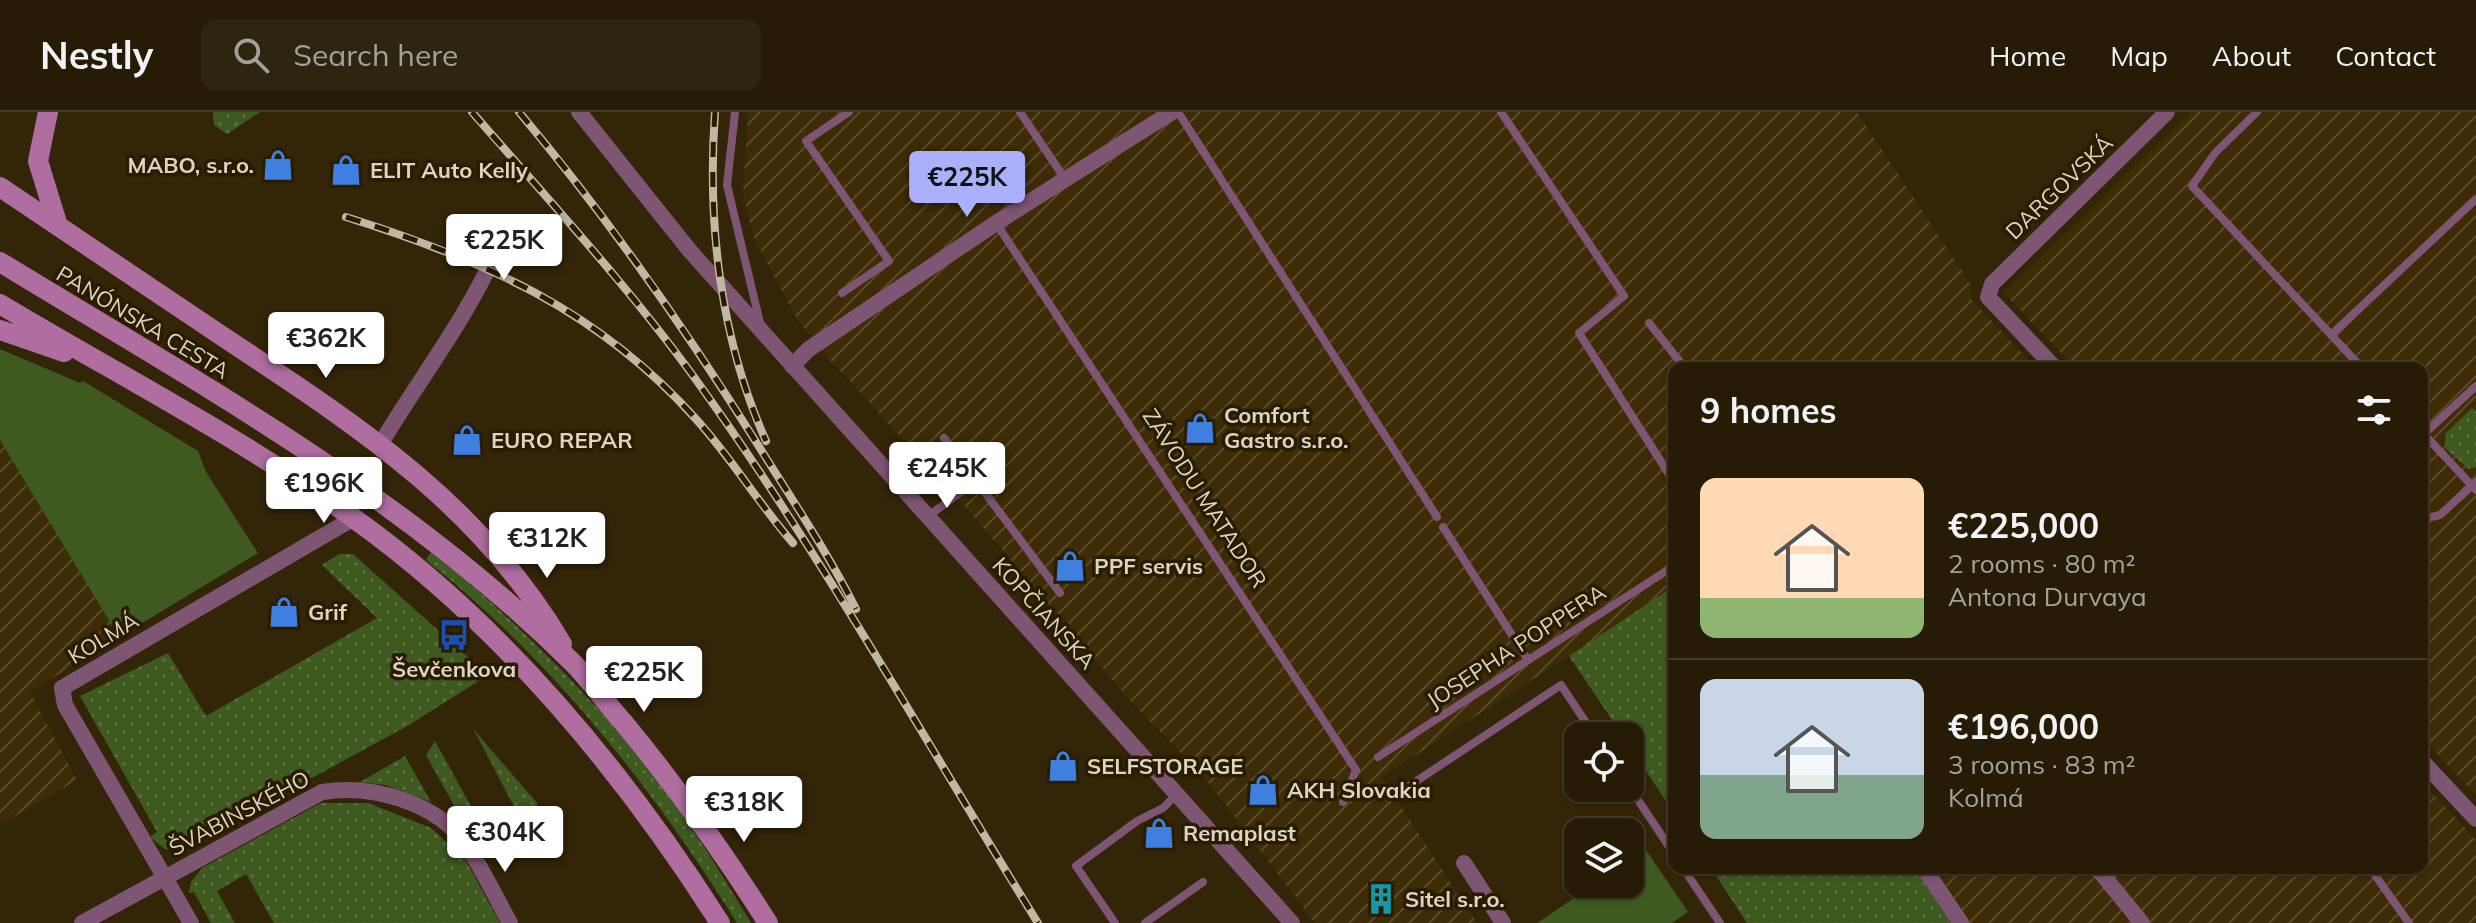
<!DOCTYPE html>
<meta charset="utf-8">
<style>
:root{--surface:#261c06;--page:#2e2510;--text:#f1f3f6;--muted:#a4a19b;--line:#423a28;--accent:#aab0fc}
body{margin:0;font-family:Mulish,sans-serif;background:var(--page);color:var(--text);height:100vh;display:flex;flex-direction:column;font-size:30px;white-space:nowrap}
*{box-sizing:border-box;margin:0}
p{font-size:26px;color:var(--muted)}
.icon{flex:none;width:44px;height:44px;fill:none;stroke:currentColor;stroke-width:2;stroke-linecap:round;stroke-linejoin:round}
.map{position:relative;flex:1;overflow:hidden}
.details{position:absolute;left:1668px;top:250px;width:760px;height:512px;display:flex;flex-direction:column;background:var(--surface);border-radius:16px;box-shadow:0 2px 6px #0004,0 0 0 2px var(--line)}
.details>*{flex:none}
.controls{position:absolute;left:1564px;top:610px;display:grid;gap:16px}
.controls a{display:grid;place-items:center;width:80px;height:80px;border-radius:16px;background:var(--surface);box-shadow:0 2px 6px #0004,0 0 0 2px var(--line);font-size:40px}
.price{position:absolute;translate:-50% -68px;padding:0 18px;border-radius:8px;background:#fff;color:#222;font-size:26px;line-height:52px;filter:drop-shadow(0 2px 4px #0008)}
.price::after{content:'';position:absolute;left:50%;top:48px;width:24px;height:18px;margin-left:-12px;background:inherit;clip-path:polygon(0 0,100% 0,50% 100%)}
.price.active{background:var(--accent);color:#111}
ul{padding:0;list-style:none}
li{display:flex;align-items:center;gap:24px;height:200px;padding:0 32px}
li+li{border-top:2px solid var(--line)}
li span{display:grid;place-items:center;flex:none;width:224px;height:160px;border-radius:16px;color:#555}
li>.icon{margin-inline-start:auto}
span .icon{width:96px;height:96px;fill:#fffc;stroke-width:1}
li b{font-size:34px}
h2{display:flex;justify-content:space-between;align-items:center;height:96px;padding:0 32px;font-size:34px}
header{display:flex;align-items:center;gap:48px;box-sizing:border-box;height:112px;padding:0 40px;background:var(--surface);border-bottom:2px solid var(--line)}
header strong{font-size:38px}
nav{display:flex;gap:44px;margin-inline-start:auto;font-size:28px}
.search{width:560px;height:72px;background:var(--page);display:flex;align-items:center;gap:20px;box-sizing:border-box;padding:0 28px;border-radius:16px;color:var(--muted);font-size:30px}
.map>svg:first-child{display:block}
.industrial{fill:url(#industrial-furrows)}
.grass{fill:url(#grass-dots)}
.green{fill:#3e5a20}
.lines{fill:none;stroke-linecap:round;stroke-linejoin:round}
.service{stroke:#7f5574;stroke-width:8}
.minor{stroke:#7f5574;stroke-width:16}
.secondary{stroke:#b06da0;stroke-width:20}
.rail-casing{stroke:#c1b7a5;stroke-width:8}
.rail{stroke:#291c00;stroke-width:5;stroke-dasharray:15;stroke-linecap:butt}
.labels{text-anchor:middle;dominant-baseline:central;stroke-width:7;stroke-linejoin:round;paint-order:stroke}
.poi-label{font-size:22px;font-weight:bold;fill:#ddd4c4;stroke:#291c00;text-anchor:start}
.street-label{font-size:22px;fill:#ddd4c4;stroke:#291c00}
</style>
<header>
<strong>Nestly</strong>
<div class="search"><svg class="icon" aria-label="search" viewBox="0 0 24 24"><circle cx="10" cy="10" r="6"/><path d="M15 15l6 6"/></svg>Search here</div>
<nav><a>Home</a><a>Map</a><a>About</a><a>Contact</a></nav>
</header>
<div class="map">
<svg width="2476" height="811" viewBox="0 0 2476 811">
<defs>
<pattern id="industrial-furrows" width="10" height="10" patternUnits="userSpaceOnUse" patternTransform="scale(2)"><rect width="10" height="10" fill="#3d2c05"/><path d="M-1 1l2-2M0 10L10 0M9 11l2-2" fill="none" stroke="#594a28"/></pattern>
<pattern id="grass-dots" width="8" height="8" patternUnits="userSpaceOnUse" patternTransform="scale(2)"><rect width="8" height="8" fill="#3e5a20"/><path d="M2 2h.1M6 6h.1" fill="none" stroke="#59713f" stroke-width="1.8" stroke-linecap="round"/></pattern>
</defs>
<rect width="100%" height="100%" fill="#332508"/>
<path class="industrial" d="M 748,0 L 1857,0 L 1971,173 L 1971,187 L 2036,256 L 1674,256 L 1674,701 L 1630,635 L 1630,624 L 1623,624 L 1569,544 L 1382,665 L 1477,811 L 1315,811 L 1205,666 L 1134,593 L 956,384 L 828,246 L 798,209 L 753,124 L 743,82 Z
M 2190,0 L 2476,0 L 2476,683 L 2422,626 L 2422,256 L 2075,256 L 2004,181 Z
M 0,328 L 119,525 L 30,580 L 77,668 L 0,713 Z
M 2422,670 L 2476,728 L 2476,811 L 1747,811 L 1711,756 L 2422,756 Z"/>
<path class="grass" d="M 213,0 L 260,0 L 227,22 L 214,13 Z
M 2472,296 L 2476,300 L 2476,355 L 2469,357 L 2445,336 L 2445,322 Z
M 433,438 C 503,500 571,563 632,635 C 677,689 715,751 751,811 L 737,811 C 652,675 553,549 426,448 Z
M 339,442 L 353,442 L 488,563 L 409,613 L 178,739 L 165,737 L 150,725 L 157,720 L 80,584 L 168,541 L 206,604 L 377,506 L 322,453 Z
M 1674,474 L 1674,701 L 1630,635 L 1630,624 L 1623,624 L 1569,544 Z
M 474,618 L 537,691 L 539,698 L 536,706 L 524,709 L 519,704 Z
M 435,629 L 495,738 L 483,745 L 426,643 Z
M 405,644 L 431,690 L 386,673 L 360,670 Z
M 321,691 L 368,691 L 431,716 L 465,747 L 500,811 L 274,811 L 246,762 L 217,779 L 235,811 L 211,811 L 194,780 L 189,781 L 191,770 L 202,756 Z
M 1711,756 L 1923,756 L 1959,811 L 1747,811 Z"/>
<path class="green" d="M 0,237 L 80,271 L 83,269 L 198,339 L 206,360 L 258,441 L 119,525 L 0,328 Z
M 1646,738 L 1688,800 L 1672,811 L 1537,811 L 1595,772 L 1630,772 L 1630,749 Z"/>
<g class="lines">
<path class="service" d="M 735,0 L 727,73 L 761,215
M 1020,0 L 1065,67
M 1178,0 L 1437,405
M 1501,0 L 1624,184 L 1579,221 L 1674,370
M 2257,0 L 2215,41 L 2192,74 L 2362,256
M 996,111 L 1356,658 L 1343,690
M 842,181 L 889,149 L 806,29 L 849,0
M 1649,211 L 1685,256
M 2331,223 L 2476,87
M 2422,320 L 2476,378
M 2424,322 L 2476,274
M 944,326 L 1060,481
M 927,405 L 976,369
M 2422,407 L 2440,403 L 2476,370
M 1443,415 L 1528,548
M 1378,645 L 1674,454
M 1630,676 L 1674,742
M 1403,678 L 1561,573 L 1595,624
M 1683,756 L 1720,811
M 2370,756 L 2409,811
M 1115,811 L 1076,754 L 1137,709 L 1163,696 L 1177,682
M 1145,811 L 1203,770"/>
<path class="minor" d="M 579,0 L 690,139 L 1292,811
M 792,254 L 809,237 L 996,111 L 1172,0
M 2055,256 L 1988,185 L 1992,172 L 2167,0
M 381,331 C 420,266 468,205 498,135
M 2422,649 L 2476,707
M 1464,751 L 1503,811
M 1924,756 L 1961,811
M 2097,756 L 2142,811
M 82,811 L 322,680 C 372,672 437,690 467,734 C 483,758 496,786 510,811
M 191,811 L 65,593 L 62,576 L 354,406"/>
<path class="secondary" d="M 48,0 L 38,49 L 58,114
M 0,75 C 74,125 148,175 222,224 C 356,313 478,390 562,532
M 0,150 C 200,272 405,384 572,550 C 591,569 606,591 623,610 C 677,675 723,740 768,811
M 0,192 C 117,262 241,326 352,405 C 502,512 622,657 720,811
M 0,218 L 64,240"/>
<defs>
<path id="rail" d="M 472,0 C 551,91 634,180 704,279 C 825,449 928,634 1038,811
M 519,0 C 609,107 689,222 763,341 C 795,392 829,443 856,497
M 715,0 C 707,111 720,226 766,329
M 346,105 C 483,148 597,197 695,306 C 731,345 758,391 793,431"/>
</defs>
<use href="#rail" class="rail-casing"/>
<use href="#rail" class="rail"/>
</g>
<defs>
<symbol id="shop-bare" viewBox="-9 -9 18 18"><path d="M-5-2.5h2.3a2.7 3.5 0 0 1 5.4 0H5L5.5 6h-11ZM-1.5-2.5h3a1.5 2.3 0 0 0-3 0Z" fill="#3f7fe0" stroke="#291c00" stroke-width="2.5" paint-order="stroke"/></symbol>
<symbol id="bus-bare" viewBox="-9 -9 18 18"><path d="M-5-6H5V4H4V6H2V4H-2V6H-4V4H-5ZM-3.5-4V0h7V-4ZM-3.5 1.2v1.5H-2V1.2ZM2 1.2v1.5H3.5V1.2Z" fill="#1a4fb4" stroke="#291c00" stroke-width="2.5" paint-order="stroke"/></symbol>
<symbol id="building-bare" viewBox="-9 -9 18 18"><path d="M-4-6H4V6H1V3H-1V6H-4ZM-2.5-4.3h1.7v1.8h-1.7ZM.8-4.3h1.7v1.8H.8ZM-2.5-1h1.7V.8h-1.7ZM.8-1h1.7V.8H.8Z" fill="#0f9aa8" stroke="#291c00" stroke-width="2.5" paint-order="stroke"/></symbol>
</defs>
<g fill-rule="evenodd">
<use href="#shop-bare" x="256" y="31" width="44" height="44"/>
<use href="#shop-bare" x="324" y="36" width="44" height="44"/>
<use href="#shop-bare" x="1178" y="294" width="44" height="44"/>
<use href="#shop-bare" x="445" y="306" width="44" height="44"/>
<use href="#shop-bare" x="1048" y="432" width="44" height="44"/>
<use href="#shop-bare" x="262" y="478" width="44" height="44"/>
<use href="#bus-bare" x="432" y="501" width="44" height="44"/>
<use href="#shop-bare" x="1041" y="632" width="44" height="44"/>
<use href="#shop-bare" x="1241" y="656" width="44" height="44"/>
<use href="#shop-bare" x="1137" y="699" width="44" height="44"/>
<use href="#building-bare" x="1359" y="765" width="44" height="44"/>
</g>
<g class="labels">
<g class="poi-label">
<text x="254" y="53" text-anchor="end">MABO, s.r.o.</text>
<text x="370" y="58">ELIT Auto Kelly</text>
<text x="1224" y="303">Comfort<tspan x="1224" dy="25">Gastro s.r.o.</tspan></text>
<text x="491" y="328">EURO REPAR</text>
<text x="1094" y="454">PPF servis</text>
<text x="308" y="500">Grif</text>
<text x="454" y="557" text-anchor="middle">Ševčenkova</text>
<text x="1087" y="654">SELFSTORAGE</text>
<text x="1287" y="678">AKH Slovakia</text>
<text x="1183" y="721">Remaplast</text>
<text x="1405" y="787">Sitel s.r.o.</text>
</g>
<g class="street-label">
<text transform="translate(2059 75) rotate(-44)">DARGOVSKÁ</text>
<text transform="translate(143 210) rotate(31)">PANÓNSKA CESTA</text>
<text transform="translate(1205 386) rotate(57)">ZÁVODU MATADOR</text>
<text transform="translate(1044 501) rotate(48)">KOPČIANSKA</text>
<text transform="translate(103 526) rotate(-31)">KOLMÁ</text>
<text transform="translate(1516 534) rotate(-33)">JOSEPHA POPPERA</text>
<text transform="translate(239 701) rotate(-28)">ŠVABINSKÉHO</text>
</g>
</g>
</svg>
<div class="controls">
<a><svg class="icon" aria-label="locate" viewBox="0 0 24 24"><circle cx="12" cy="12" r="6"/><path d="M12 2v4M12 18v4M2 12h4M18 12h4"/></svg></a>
<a><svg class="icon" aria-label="layers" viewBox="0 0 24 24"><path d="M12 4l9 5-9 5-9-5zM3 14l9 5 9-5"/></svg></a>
</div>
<b class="price active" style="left:967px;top:107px">€225K</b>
<b class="price" style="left:504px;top:170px">€225K</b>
<b class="price" style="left:326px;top:268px">€362K</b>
<b class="price" style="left:947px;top:398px">€245K</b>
<b class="price" style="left:324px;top:413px">€196K</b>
<b class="price" style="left:547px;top:468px">€312K</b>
<b class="price" style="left:644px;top:602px">€225K</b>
<b class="price" style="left:744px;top:732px">€318K</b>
<b class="price" style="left:505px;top:762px">€304K</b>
<section class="details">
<h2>9 homes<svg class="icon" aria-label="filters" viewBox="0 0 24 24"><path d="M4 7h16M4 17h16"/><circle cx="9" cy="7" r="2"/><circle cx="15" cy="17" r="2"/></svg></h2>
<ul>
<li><span style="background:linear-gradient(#ffd9b3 75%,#8fb573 0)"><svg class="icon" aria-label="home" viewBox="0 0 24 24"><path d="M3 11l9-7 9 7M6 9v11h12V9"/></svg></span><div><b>€225,000</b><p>2 rooms · 80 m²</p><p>Antona Durvaya</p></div></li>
<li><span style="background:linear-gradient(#c9d6e8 60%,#7fa58c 0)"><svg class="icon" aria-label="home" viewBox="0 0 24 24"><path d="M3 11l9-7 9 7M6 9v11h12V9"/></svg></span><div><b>€196,000</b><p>3 rooms · 83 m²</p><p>Kolmá</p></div></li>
</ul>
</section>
</div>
